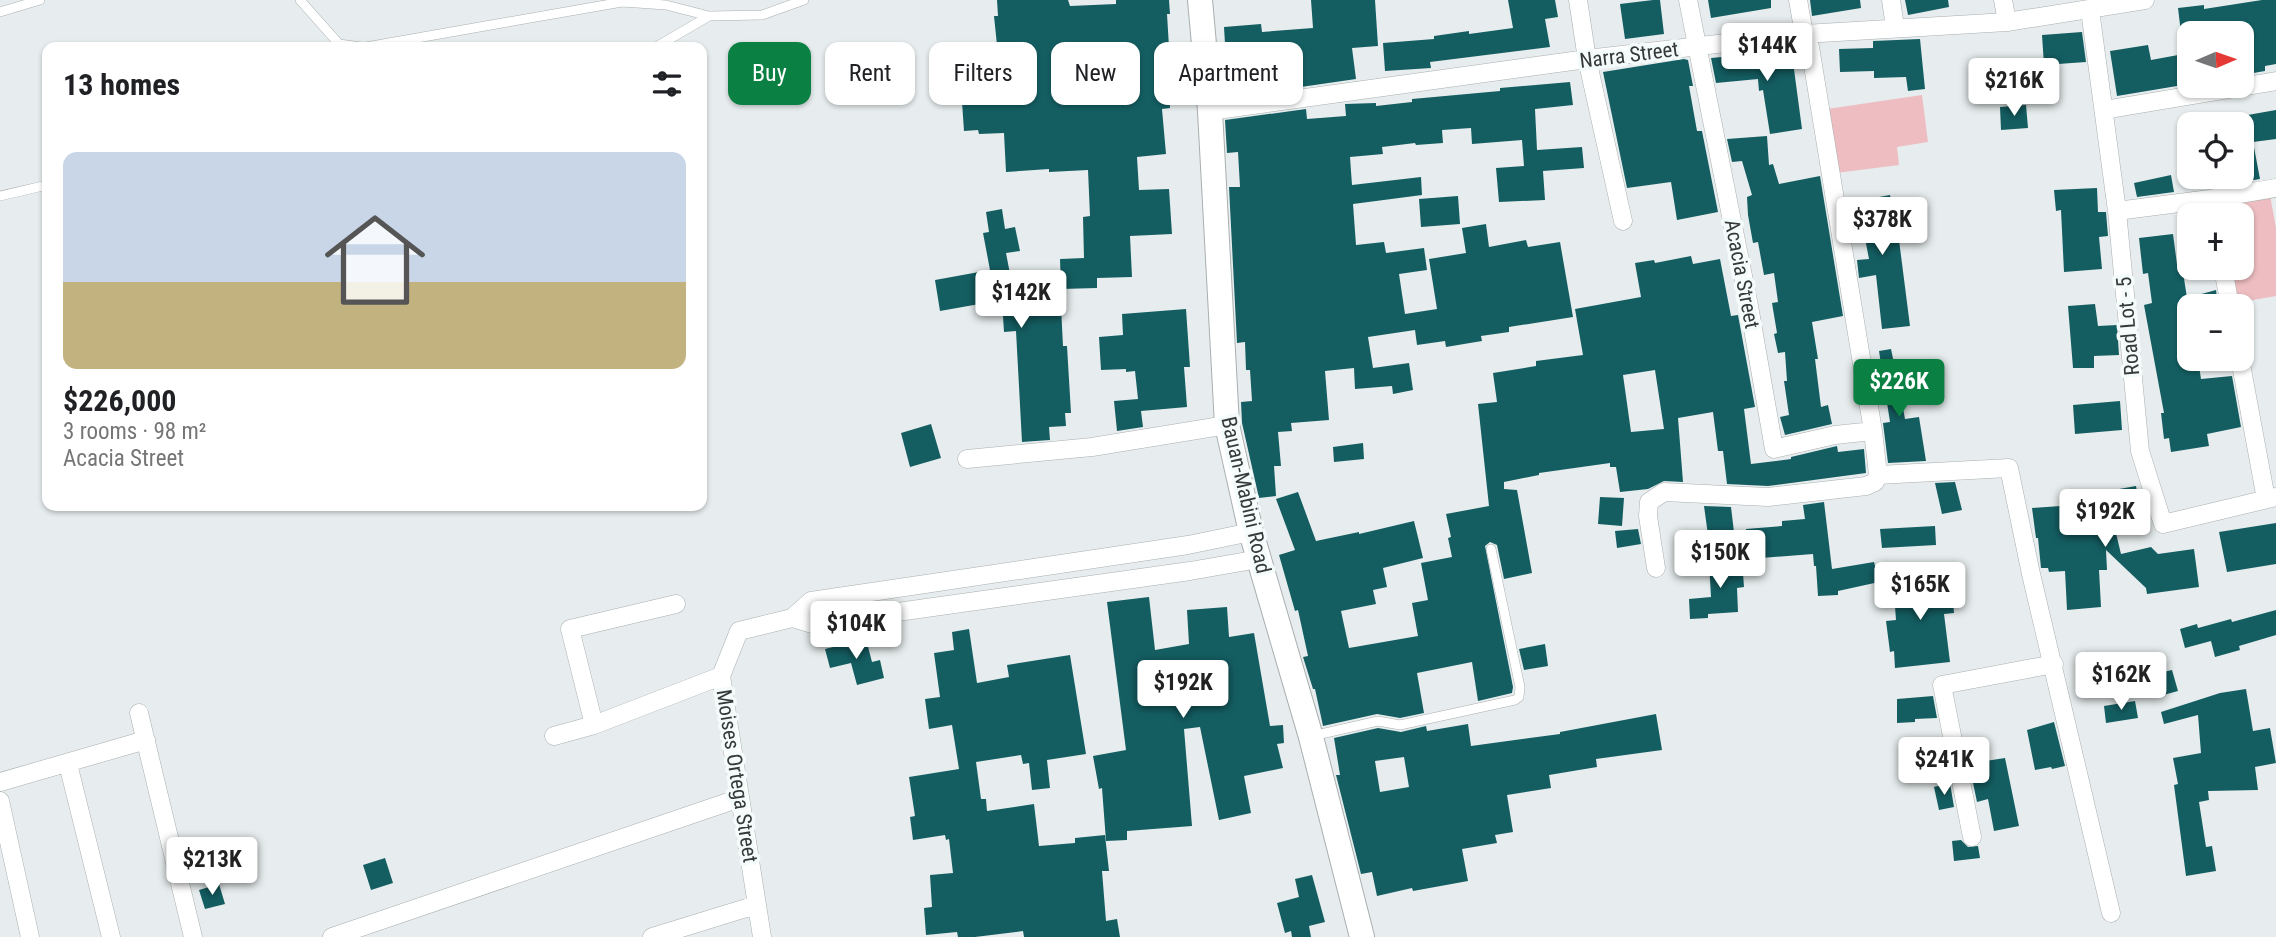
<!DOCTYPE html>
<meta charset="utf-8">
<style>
:root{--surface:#fff;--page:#f2f2f2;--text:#202124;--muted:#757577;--line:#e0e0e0;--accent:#0b8043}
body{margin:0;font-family:"Roboto Condensed",sans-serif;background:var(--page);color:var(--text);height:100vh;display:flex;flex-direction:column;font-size:26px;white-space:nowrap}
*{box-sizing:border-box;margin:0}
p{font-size:23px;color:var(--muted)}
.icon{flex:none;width:38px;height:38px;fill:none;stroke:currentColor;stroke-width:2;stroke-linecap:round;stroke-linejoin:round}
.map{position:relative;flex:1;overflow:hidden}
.details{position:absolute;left:42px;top:42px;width:665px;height:469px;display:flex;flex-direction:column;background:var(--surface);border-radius:14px;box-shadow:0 2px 5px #0004}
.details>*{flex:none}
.guide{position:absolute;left:728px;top:42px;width:665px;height:63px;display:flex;gap:14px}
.needle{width:46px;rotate:88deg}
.buttons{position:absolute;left:2177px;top:21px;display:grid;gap:14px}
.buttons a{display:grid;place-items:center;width:77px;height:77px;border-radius:14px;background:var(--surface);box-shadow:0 2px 5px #0004;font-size:35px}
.price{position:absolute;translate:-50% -60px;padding:0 16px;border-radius:7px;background:#fff;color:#222;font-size:23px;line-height:46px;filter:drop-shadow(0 2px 4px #0008)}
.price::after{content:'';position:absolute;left:50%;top:42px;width:21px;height:16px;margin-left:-10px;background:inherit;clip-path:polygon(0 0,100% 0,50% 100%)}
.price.current{background:var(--accent);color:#fff}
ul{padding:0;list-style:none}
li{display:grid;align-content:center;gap:14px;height:371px;padding:0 21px}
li+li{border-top:2px solid var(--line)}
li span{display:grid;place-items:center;height:217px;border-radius:14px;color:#555}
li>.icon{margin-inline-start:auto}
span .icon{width:126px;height:126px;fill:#fffc;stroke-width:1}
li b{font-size:30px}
h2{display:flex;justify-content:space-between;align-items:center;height:84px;padding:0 21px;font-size:30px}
.chip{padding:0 24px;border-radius:14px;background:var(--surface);box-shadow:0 2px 5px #0004;font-size:24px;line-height:63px}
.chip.current{background:var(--accent);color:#fff}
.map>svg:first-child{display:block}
.green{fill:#edbdc1}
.building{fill:#145e62;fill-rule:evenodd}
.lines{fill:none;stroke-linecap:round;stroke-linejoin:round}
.lane-casing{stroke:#a9afaf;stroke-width:10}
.street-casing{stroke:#a9afaf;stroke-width:19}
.secondary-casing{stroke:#a9afaf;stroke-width:26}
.lane{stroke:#fff;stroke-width:9}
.street{stroke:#fff;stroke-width:18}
.secondary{stroke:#fff;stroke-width:24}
.labels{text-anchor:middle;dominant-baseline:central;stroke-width:7;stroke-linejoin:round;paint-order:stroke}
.street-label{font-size:21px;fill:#363939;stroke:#f4fbfb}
</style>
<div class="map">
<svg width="2276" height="937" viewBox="0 0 2276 937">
<rect width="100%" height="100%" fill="#e7edee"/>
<path class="green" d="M 1922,95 L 1928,142 L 1897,147 L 1899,165 L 1836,173 L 1827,109 Z
M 2270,195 L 2276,228 L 2276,296 L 2236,303 L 2230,268 L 2242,268 L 2242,215 L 2220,215 L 2218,204 Z"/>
<path class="building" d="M 997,0 L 1068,0 L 1070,6 L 1116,4 L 1116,0 L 1169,0 L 1170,14 L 1167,14 L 1169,47 L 1166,47 L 1170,108 L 1162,109 L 1166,154 L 1137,157 L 1139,190 L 1169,189 L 1172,234 L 1130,236 L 1132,277 L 1097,278 L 1097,288 L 1061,289 L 1060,259 L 1084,258 L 1083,217 L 1090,216 L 1088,170 L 1049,172 L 1049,169 L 1006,172 L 1004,133 L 979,134 L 978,130 L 964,131 L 962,102 L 958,102 L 957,85 L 951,85 L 950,58 L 998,55 L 994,16 L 998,16 Z
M 1311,0 L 1375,0 L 1378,46 L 1352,48 L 1356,79 L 1224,98 L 1222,78 L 1227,77 L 1224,27 L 1261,24 L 1262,32 L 1313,28 Z
M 1508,0 L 1555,0 L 1558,17 L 1545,19 L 1550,47 L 1430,62 L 1431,68 L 1385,71 L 1383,43 L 1434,39 L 1434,36 L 1469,31 L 1469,34 L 1513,28 Z
M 1653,0 L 1660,0 L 1664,34 L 1625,39 L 1620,4 Z
M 1708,0 L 1771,0 L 1771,8 L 1711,18 Z
M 1810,0 L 1860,0 L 1861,8 L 1812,16 Z
M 1905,0 L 1948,0 L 1949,7 L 1908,15 Z
M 2262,0 L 2276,0 L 2276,64 L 2265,66 L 2265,71 L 2242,75 L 2242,33 L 2181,33 L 2178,8 L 2204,5 L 2204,9 Z
M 2082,32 L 2086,62 L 2044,65 L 2042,35 Z
M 1920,39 L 1925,89 L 1908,91 L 1906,77 L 1874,78 L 1874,71 L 1840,72 L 1839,49 L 1873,48 L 1873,41 Z
M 2148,45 L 2151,60 L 2189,53 L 2189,84 L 2117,96 L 2110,51 Z
M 1791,47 L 1802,129 L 1770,134 L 1763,90 L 1759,91 L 1758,79 L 1716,83 L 1711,58 L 1755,54 L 1754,51 Z
M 1684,59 L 1688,60 L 1693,86 L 1689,86 L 1697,131 L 1702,131 L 1718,212 L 1677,220 L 1671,182 L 1627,188 L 1603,72 Z
M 1570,82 L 1573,105 L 1535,109 L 1537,150 L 1582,147 L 1584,168 L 1543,171 L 1545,200 L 1499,202 L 1496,168 L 1524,166 L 1522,140 L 1472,144 L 1471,128 L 1442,130 L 1443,143 L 1416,145 L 1415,143 L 1382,147 L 1383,154 L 1350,157 L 1352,185 L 1421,177 L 1422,195 L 1353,204 L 1356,245 L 1384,242 L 1386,253 L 1424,248 L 1427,270 L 1399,274 L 1405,314 L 1437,309 L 1429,259 L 1466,253 L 1462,228 L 1486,224 L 1489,247 L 1526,240 L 1528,247 L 1560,242 L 1573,317 L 1509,327 L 1509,332 L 1481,336 L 1482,341 L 1446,347 L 1445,341 L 1417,345 L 1415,330 L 1368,337 L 1373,368 L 1409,363 L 1413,390 L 1393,394 L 1392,386 L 1355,389 L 1354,368 L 1325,371 L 1329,420 L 1291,423 L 1292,431 L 1278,432 L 1281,466 L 1274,466 L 1276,496 L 1259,498 L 1242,423 L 1241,402 L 1252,401 L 1250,370 L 1246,370 L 1245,342 L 1237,343 L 1229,187 L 1240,187 L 1238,152 L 1227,153 L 1225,120 L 1306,109 L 1307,119 L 1346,116 L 1345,104 L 1376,103 L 1376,106 L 1412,102 L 1412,99 L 1500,91 L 1500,88 Z
M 2026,105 L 2028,128 L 2001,130 L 2000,107 Z
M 2276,110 L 2276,139 L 2253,142 L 2260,179 L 2242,182 L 2242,116 Z
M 1767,136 L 1769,165 L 1773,164 L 1779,184 L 1820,176 L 1843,316 L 1812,322 L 1818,359 L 1815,359 L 1821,407 L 1828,405 L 1832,424 L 1785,435 L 1780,417 L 1789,415 L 1784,381 L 1787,381 L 1785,352 L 1778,353 L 1774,334 L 1777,333 L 1772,303 L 1778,302 L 1774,273 L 1764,275 L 1758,242 L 1753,243 L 1748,215 L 1747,197 L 1752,195 L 1742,161 L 1732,162 L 1727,139 Z
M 2171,175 L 2174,192 L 2137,197 L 2134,183 Z
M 2097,188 L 2098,212 L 2106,212 L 2108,236 L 2099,237 L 2102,269 L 2064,272 L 2061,210 L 2056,211 L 2054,190 Z
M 1890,195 L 1899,240 L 1910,326 L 1882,329 L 1876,275 L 1859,278 L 1857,260 L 1869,259 L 1863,228 L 1852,231 L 1847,203 Z
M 1458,196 L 1460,224 L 1421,227 L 1419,199 Z
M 1002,209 L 1005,229 L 1015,227 L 1020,251 L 1006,253 L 1011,279 L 1020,279 L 1020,289 L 1060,287 L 1063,346 L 1067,346 L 1071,413 L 1065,413 L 1066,426 L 1049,427 L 1050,440 L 1022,442 L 1016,331 L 1004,332 L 1002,300 L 940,311 L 935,280 L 990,270 L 983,233 L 989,232 L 986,212 Z
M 2173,234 L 2178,272 L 2183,272 L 2187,298 L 2216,290 L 2218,306 L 2189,306 L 2189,359 L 2198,359 L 2201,379 L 2232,376 L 2241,427 L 2207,434 L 2209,446 L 2171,452 L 2169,438 L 2164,439 L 2161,413 L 2164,413 L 2144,305 L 2152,303 L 2148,273 L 2143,274 L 2139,238 Z
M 1691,256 L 1693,264 L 1720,259 L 1731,316 L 1738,315 L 1755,407 L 1744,409 L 1751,464 L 1791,459 L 1791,457 L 1837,446 L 1838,452 L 1864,449 L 1866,473 L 1768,486 L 1727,484 L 1723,451 L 1718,451 L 1713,412 L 1678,418 L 1683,482 L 1664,481 L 1648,489 L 1620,492 L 1616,467 L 1610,467 L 1610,463 L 1539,473 L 1539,475 L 1504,482 L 1504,489 L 1517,490 L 1532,573 L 1504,579 L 1497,545 L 1490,542 L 1485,546 L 1513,687 L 1512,693 L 1478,701 L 1472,662 L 1417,673 L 1424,713 L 1400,718 L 1377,714 L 1323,726 L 1315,689 L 1313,689 L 1303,657 L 1308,656 L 1298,610 L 1295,611 L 1279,555 L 1295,550 L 1276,499 L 1298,492 L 1316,541 L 1359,532 L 1359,534 L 1414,521 L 1423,558 L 1383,568 L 1387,587 L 1373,590 L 1376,604 L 1341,611 L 1349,648 L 1418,636 L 1412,603 L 1428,600 L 1421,563 L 1452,557 L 1448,538 L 1451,537 L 1446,514 L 1489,506 L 1478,404 L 1497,402 L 1493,373 L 1536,366 L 1536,361 L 1583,355 L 1575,309 L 1641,297 L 1635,263 L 1654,260 L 1655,263 ZM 1655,370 L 1664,429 L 1631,432 L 1623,375 Z
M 2095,304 L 2098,326 L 2117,325 L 2119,355 L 2094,356 L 2094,368 L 2073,368 L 2068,306 Z
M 1186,309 L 1190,367 L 1184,367 L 1187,407 L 1141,411 L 1143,427 L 1117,431 L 1114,401 L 1138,399 L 1135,371 L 1126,372 L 1126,369 L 1101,370 L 1099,337 L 1123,335 L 1122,314 Z
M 1891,349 L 1895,368 L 1899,367 L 1902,387 L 1899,387 L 1905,419 L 1919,417 L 1926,461 L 1888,463 L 1883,423 L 1890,422 L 1879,351 Z
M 2120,401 L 2122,430 L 2075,434 L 2073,405 Z
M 931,424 L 941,458 L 910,467 L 901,433 Z
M 1363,443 L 1364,459 L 1334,462 L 1333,447 Z
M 1955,482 L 1962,510 L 1942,514 L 1935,483 Z
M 2136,486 L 2142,521 L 2126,524 L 2128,525 L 2115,529 L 2121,554 L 2151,547 L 2158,554 L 2194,549 L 2199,587 L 2147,594 L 2146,588 L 2106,550 L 2107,570 L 2099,570 L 2101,607 L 2067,610 L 2065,571 L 2049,572 L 2048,568 L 2041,568 L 2038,538 L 2036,538 L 2032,508 L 2104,503 L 2102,492 Z
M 1600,497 L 1624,498 L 1622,526 L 1598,524 Z
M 1824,502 L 1832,569 L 1874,562 L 1879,582 L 1838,591 L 1838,595 L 1818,596 L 1816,566 L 1814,566 L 1813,554 L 1748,559 L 1746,529 L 1782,526 L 1782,521 L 1805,519 L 1803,505 Z
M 1704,506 L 1731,507 L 1734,532 L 1708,535 Z
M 2276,523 L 2276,564 L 2227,572 L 2219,532 Z
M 1935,526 L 1936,545 L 1882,548 L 1880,529 Z
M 1638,529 L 1641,544 L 1617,548 L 1615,531 Z
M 1742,559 L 1744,587 L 1737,588 L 1738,612 L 1708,614 L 1708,618 L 1690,619 L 1689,599 L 1711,597 L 1709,562 Z
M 1915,577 L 1915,579 L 1941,577 L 1942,589 L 1952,589 L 1954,613 L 1944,614 L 1950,662 L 1895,668 L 1894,651 L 1890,652 L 1886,621 L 1896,620 L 1893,579 Z
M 1149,597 L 1155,650 L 1189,644 L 1187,610 L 1227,607 L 1229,637 L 1254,633 L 1270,726 L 1283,725 L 1284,743 L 1277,744 L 1283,768 L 1244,776 L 1251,813 L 1219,820 L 1200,727 L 1184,729 L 1192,826 L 1127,831 L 1127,840 L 1106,841 L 1102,788 L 1099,789 L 1093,756 L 1126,750 L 1107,602 Z
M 2276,610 L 2276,635 L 2239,646 L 2240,650 L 2215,657 L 2211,641 L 2185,648 L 2180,629 L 2197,624 L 2198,628 L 2231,619 L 2232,622 Z
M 969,629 L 977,683 L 1009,677 L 1007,665 L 1070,655 L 1086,754 L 1047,760 L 1050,788 L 1032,790 L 1029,763 L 1023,764 L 1021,755 L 976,762 L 981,799 L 986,799 L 987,811 L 1034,804 L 1039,846 L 1075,843 L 1075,838 L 1105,835 L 1109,871 L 1102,871 L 1106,921 L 1117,919 L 1120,937 L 1024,937 L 1023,931 L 975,937 L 958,937 L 957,932 L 926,935 L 924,908 L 932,907 L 930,875 L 953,873 L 949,839 L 946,840 L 945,835 L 913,840 L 910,817 L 915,816 L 909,777 L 959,769 L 952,725 L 929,729 L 925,699 L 940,697 L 934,653 L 954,650 L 952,632 Z
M 866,639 L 872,662 L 880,660 L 884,678 L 857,685 L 851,663 L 830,668 L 825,649 Z
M 1545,644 L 1548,666 L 1524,670 L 1519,649 Z
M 2172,670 L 2178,691 L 2156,697 L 2150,675 Z
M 2246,689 L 2253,731 L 2270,728 L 2276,763 L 2255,767 L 2258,790 L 2208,791 L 2209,800 L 2199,802 L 2206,847 L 2212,846 L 2216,871 L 2186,876 L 2174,785 L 2178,784 L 2173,758 L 2201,753 L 2198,715 L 2164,724 L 2161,712 L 2220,693 Z
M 1933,696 L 1937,718 L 1915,719 L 1915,722 L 1897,723 L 1897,699 Z
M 2135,701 L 2138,718 L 2106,723 L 2104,706 Z
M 1656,714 L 1662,750 L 1596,759 L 1597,767 L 1549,775 L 1551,788 L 1507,795 L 1513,832 L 1495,835 L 1497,843 L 1462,849 L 1468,881 L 1413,891 L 1412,888 L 1377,896 L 1372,872 L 1361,874 L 1336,775 L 1340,775 L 1334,738 L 1378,728 L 1401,732 L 1426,726 L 1427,731 L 1468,724 L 1471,746 L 1560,734 L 1560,732 ZM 1404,757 L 1409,787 L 1380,792 L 1375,761 Z
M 2054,722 L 2065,766 L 2052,769 L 2051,767 L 2035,770 L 2027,730 Z
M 2005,758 L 2019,826 L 1994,831 L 1988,799 L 1977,802 L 1972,778 L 1982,776 L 1979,762 Z
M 1950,783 L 1954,807 L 1939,810 L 1934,787 Z
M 1961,840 L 1968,847 L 1978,846 L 1980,858 L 1954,861 L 1952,841 Z
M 385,858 L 393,883 L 371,890 L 363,865 Z
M 1312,875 L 1325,922 L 1309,926 L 1311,937 L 1292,937 L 1291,931 L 1285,933 L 1277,903 L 1299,897 L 1295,879 Z
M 219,884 L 225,904 L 205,909 L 199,890 Z"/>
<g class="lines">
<defs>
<path id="lane" d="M 300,0 L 339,44 L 361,47
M 0,12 L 40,0
M 366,47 L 622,2 L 666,5 L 709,16 L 762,15 L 804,0
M 656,47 L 709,16
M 0,196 L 47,185
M 1312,736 L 1378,721 L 1400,725 L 1515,700 L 1519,697 L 1520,687 L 1491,549"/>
<path id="street" d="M 1578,0 L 1587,59 L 1623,221
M 1688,0 L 1749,306 L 1774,449 L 1835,435 L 1873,431
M 1891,0 L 1895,27
M 2003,0 L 2007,22
M 2090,10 L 2117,211 L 2140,451 L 2163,524 L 2276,497
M 2104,110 L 2276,81
M 1210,111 L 1587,59 L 1804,34 L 2007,22 L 2145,0
M 2117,211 L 2210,199 L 2276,188
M 2223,268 L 2230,306
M 2240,359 L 2266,499
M 967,459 L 1092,447 L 1227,425
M 1878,475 L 2009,468 L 2031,574 L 2111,913
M 1656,568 L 1648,516 L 1649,502 L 1664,492 L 1768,497 L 1866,486 L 1875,482 L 1878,475 L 1873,431 L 1810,47 L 1804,34 L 1798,0
M 792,618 L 812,624 L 1190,571 L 1259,559
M 139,713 L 193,937
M 594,725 L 570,629 L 676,604
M 554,736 L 594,725 L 721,676
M 68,764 L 111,937
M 0,782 L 146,740
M 0,801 L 30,937
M 1972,837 L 1942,685 L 2054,664
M 332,937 L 740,798
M 652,937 L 756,905
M 762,937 L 721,676 L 739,631 L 792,618 L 811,601 L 1188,545 L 1251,532"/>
<path id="secondary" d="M 1200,0 L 1210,111 L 1227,425 L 1251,532 L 1311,737 L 1362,937"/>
</defs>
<use href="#lane" class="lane-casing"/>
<use href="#street" class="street-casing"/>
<use href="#secondary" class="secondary-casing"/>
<use href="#lane" class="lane"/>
<use href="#street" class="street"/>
<use href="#secondary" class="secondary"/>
</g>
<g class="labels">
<g class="street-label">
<text transform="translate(1629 55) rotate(-7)">Narra Street</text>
<text transform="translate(1742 274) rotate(79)">Acacia Street</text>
<text transform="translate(2128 326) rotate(-95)">Road Lot - 5</text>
<text transform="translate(1246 495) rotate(77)">Bauan-Mabini Road</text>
<text transform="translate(737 776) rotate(81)">Moises Ortega Street</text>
</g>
</g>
</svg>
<div class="buttons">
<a><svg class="needle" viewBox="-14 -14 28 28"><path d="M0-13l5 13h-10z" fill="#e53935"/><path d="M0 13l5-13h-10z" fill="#757577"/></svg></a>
<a><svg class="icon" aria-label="locate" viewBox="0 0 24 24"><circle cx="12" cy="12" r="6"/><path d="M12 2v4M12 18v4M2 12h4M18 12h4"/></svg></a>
<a>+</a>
<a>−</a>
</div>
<b class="price" style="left:1767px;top:83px">$144K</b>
<b class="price" style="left:2014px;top:118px">$216K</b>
<b class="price" style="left:1882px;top:257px">$378K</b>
<b class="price" style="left:1021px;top:330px">$142K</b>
<b class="price current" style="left:1899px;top:419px">$226K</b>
<b class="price" style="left:2105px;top:549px">$192K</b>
<b class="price" style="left:1720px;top:590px">$150K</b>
<b class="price" style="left:1920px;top:622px">$165K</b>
<b class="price" style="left:856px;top:661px">$104K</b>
<b class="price" style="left:2121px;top:712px">$162K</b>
<b class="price" style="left:1183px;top:720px">$192K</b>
<b class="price" style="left:1944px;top:797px">$241K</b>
<b class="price" style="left:212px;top:897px">$213K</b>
<div class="guide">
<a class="chip current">Buy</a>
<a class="chip">Rent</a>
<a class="chip">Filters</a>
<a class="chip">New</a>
<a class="chip">Apartment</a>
</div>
<section class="details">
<h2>13 homes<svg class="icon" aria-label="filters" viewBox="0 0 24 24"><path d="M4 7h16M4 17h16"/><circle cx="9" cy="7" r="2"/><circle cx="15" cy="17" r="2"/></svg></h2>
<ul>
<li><span style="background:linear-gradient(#c9d6e8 60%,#c2b280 0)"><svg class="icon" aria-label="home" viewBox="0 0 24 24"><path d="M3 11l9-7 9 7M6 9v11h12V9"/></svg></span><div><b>$226,000</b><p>3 rooms · 98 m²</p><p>Acacia Street</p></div></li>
</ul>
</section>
</div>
